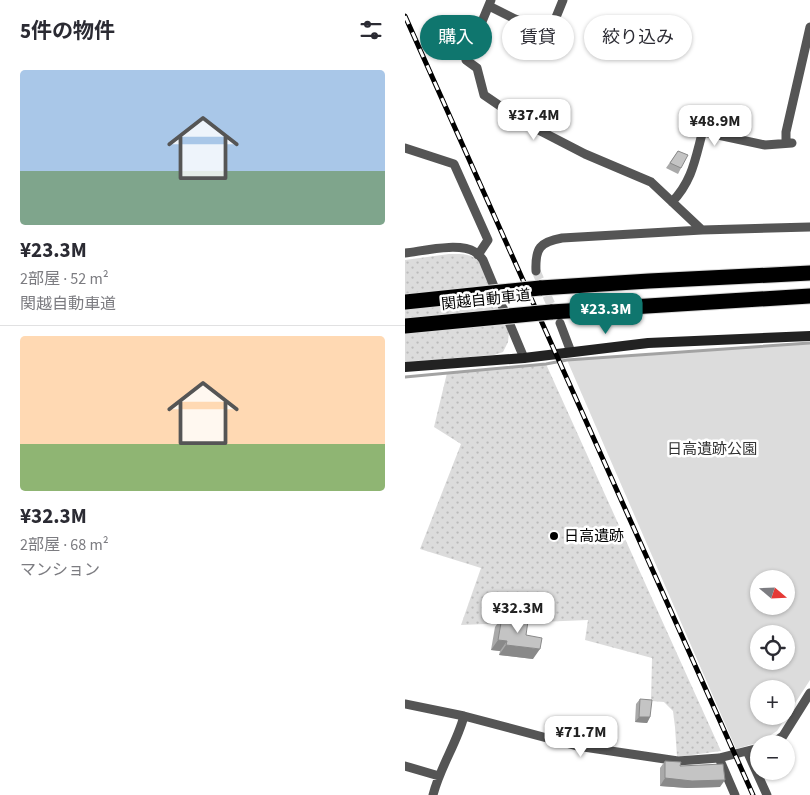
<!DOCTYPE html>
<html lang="ja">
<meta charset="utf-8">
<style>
:root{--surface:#fff;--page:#f7f7f7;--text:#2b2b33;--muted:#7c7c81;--line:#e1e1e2;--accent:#0f766e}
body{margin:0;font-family:"Source Sans 3","Noto Sans JP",sans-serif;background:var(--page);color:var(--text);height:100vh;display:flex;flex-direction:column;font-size:19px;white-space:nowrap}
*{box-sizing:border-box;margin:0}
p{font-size:16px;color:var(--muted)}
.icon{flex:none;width:28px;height:28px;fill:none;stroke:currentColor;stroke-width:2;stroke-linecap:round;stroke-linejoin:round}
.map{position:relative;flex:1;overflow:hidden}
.details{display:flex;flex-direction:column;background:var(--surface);width:405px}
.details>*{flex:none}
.guide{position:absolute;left:15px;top:15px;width:315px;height:45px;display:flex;gap:10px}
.needle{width:32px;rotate:109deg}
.tools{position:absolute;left:345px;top:570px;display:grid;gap:10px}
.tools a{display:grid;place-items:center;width:45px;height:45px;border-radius:50%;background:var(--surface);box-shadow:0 1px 4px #0004;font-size:25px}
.price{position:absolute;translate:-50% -42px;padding:0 11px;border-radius:10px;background:#fff;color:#222;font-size:16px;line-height:32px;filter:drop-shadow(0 1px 2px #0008)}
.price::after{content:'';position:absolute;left:50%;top:30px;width:15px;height:11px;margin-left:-8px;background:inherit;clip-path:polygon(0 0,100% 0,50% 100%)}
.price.selected{background:var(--accent);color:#fff}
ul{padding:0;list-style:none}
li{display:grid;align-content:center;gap:10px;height:265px;padding:0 20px}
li+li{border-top:1px solid var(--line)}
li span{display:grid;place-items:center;height:155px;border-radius:5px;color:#555}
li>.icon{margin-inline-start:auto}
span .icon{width:90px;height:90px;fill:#fffc;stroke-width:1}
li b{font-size:21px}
h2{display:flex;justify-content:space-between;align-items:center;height:60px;padding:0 20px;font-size:21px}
.chip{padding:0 18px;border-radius:22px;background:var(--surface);box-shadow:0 1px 4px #0004;font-size:18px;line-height:45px}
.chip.selected{background:var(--accent);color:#fff}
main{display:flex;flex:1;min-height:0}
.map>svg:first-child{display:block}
.grass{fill:url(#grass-dots)}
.park{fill:#dcdcdc;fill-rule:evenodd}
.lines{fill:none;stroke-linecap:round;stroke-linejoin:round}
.stream{stroke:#a3a3a3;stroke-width:3}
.street-tunnel{stroke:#d9d9d9;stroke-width:9;stroke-dasharray:9 4.5;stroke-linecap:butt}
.highway-casing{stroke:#dbdbdb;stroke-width:17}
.street{stroke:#555;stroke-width:9}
.secondary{stroke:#222;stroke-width:10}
.highway{stroke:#000;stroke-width:15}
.rail-casing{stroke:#000;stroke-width:5}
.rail{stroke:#fff;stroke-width:3;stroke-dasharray:9;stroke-linecap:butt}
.highway-bridge-casing{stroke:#dbdbdb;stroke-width:17;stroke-linecap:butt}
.highway-bridge{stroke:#000;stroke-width:15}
.wall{fill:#a9a9a9}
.shaded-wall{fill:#898989}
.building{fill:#c4c4c4;stroke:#898989}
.poi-dot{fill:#000;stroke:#fff;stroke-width:2}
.labels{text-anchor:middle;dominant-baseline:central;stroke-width:5;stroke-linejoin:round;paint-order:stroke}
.street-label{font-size:15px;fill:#000;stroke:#fff}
.park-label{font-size:15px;fill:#333;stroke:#fff}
.poi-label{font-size:15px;fill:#000;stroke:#fff;text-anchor:start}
</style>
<main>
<section class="details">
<h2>5件の物件<svg class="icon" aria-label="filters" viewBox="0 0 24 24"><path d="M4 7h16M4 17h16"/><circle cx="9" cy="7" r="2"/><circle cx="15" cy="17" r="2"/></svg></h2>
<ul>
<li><span style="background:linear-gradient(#a9c7e8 65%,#7fa58c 0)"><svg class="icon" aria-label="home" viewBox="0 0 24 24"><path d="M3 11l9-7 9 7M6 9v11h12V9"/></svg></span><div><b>¥23.3M</b><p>2部屋 · 52 m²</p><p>関越自動車道</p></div></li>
<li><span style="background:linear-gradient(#ffd9b3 70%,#8fb573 0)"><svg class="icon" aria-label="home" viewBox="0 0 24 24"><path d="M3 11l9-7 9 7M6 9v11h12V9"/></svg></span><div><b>¥32.3M</b><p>2部屋 · 68 m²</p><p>マンション</p></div></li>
</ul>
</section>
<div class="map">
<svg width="405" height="795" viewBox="0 0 405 795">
<defs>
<pattern id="grass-dots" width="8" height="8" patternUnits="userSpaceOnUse" patternTransform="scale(1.25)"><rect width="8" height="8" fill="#dcdcdc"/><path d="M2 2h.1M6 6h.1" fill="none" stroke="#bbb" stroke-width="1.8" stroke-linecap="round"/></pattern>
</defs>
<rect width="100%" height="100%" fill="#fff"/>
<path class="grass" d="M 44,254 C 53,254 64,253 71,259 C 81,267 98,318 104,332 L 103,342 L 98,352 L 89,355 L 0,362 L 0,260 Z
M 141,364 L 316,751 L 272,757 L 270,727 L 268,711 L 259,702 L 246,701 L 247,658 L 180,640 L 183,620 L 56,625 L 76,568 L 15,549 L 56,444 L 29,427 L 42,373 Z"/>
<path class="park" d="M 405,343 L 405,680 L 372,731 L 355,742 L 331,749 L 162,360 ZM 354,579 L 381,579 L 381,606 L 354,606 ZM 354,634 L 381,634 L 381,661 L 354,661 ZM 354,689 L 381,689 L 381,716 L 354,716 Z"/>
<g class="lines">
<path class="stream" d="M 0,377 L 141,364 L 162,360 L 405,343"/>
<path class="street-tunnel" d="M 131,271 L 151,316"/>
<defs>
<path id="highway" d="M 135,288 L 244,281 L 405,273
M 146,312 L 405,296"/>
</defs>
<use href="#highway" class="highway-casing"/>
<path class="street" d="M 86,0 L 61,60 L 72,68 L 79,95 L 120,123 L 180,154 L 246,182 L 297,230
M 84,6 L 110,19 L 145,32 L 158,0
M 381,143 L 381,132 L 405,27
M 0,148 L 49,164 L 83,240 L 73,255
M 267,202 C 287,181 290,160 297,134 L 299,132 L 360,145 L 387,143
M 0,253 C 18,251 54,242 70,252 C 73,254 76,257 78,260 L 119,358
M 131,271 C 130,248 135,242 157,238 L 297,230 L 405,227
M 155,323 L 166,352
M 0,704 L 59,716 L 172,746 L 273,761 L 314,758 L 354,748
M 367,744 L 378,736 L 405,693
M 342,751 L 362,795
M 314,758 L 330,795
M 0,766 L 34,776
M 28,795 C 35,767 52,743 59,716"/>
<path class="secondary" d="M 0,367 L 119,358 L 243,343 L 405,336"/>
<use href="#highway" class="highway"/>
<defs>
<path id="rail" d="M 0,16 L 348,795"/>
</defs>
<use href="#rail" class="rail-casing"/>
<use href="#rail" class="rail"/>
<defs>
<path id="highway-bridge" d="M 0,302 L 135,288
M 0,326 L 146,312"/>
</defs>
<use href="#highway-bridge" class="highway-bridge-casing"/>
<use href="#highway-bridge" class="highway-bridge"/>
</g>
<path class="wall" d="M 273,151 L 276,168 L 273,174 L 261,168 Z
M 97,617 L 121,635 L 128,659 L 94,655 L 95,651 L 86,650 L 90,627 Z
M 235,699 L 245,717 L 242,723 L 230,722 L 231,704 Z
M 260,761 L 275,766 L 315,787 L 282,788 L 255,786 L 255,768 Z"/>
<path class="shaded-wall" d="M 93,640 L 102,641 L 95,651 L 86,650 Z
M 101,645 L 135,649 L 128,659 L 94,655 Z
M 234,717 L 245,717 L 242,723 L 230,722 Z
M 260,778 L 320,780 L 315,787 L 282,788 L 255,786 Z"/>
<path class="building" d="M 273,151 L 283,155 L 276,168 L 265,163 Z
M 97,617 L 123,621 L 121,635 L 137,638 L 135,649 L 101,645 L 102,641 L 93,640 Z
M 381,639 L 387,641 L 382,656 L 381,655 Z
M 235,699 L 247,700 L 245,717 L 234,717 Z
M 260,761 L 276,762 L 275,766 L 318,764 L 320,780 L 287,781 L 260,778 Z"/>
<circle class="poi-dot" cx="149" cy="536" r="5"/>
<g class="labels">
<g class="street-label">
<text transform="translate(81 300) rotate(-6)">関越自動車道</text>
</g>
<g class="park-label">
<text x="307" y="449">日高遺跡公園</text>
</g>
<g class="poi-label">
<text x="159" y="536">日高遺跡</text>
</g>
</g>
</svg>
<div class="tools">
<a><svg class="needle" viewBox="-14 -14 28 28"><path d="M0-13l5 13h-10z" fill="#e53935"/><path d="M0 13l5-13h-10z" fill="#7c7c81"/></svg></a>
<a><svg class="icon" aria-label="locate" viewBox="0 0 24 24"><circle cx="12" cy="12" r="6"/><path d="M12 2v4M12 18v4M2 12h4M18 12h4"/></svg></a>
<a>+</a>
<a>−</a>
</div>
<b class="price" style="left:129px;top:141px">¥37.4M</b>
<b class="price" style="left:310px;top:147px">¥48.9M</b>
<b class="price selected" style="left:201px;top:335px">¥23.3M</b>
<b class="price" style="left:113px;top:634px">¥32.3M</b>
<b class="price" style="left:176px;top:758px">¥71.7M</b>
<div class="guide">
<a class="chip selected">購入</a>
<a class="chip">賃貸</a>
<a class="chip">絞り込み</a>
</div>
</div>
</main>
